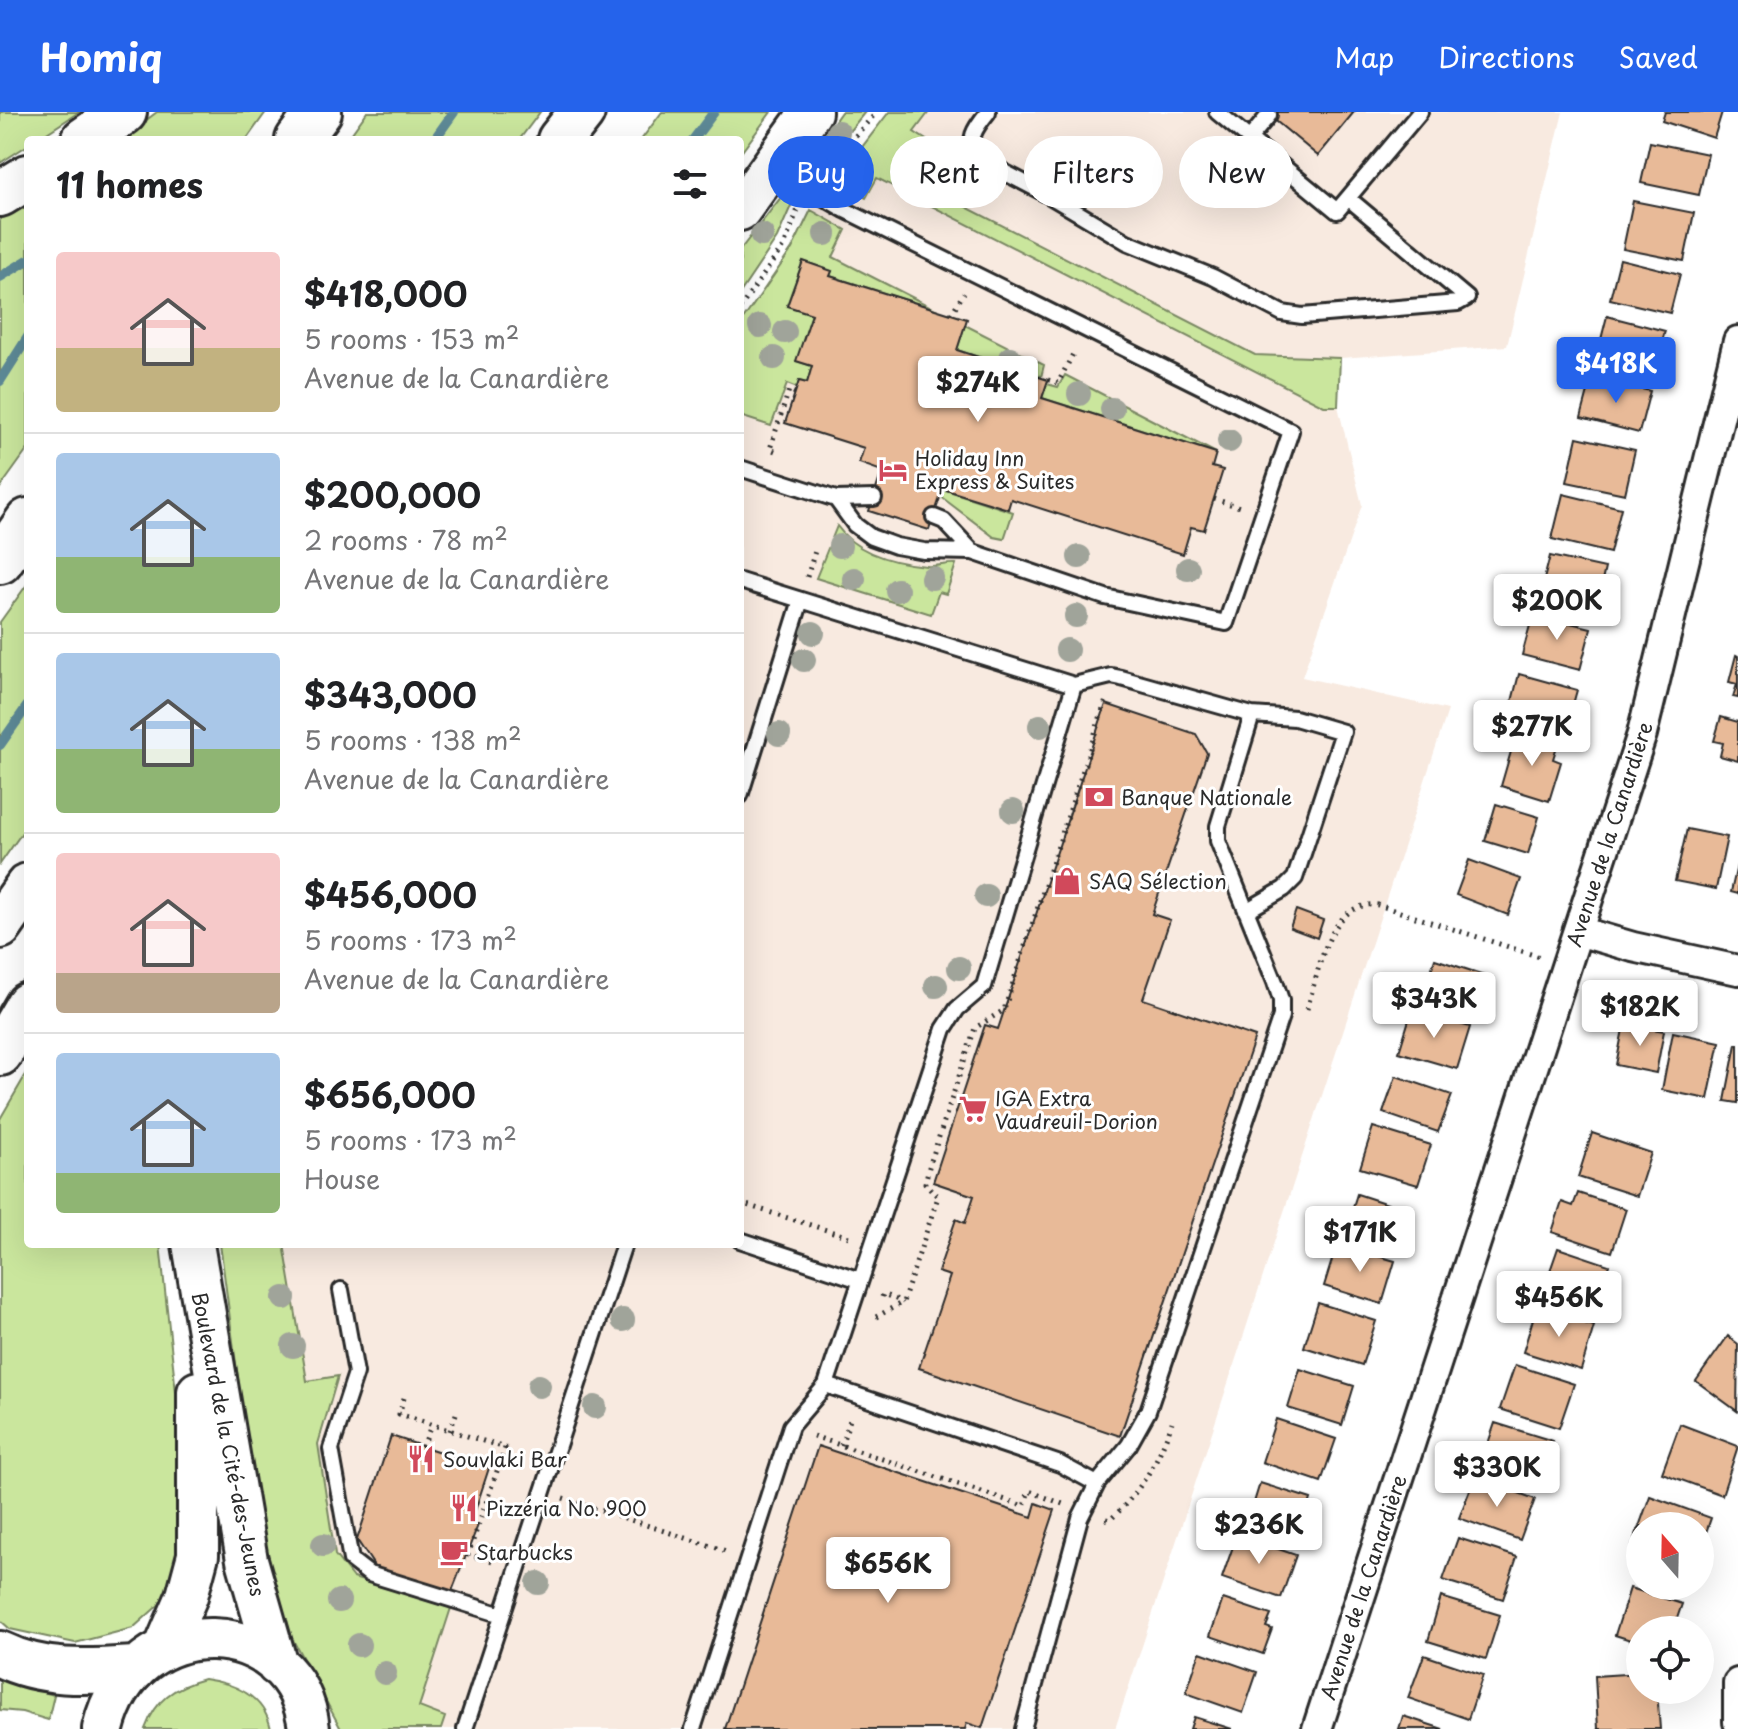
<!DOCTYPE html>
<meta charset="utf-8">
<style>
:root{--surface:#fff;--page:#f2f2f2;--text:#202124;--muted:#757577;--line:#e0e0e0;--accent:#2563eb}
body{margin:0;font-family:"Playpen Sans",sans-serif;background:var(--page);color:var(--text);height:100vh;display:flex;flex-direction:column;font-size:30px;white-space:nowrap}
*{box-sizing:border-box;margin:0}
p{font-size:26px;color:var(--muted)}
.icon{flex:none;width:44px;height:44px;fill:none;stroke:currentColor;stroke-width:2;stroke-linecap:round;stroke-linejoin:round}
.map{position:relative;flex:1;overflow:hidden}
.drawer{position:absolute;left:24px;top:24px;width:720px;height:1112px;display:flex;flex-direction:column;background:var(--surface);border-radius:8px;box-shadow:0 8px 32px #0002}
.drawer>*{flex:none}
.top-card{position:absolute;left:768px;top:24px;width:760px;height:72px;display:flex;gap:16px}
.needle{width:52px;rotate:340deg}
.tools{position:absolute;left:1626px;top:1400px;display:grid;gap:16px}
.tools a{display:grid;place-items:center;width:88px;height:88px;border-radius:50%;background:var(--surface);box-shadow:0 8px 32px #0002;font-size:40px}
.price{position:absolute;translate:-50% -68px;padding:0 18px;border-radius:8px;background:#fff;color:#222;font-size:26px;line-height:52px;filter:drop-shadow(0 2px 4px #0008)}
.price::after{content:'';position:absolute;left:50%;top:48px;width:24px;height:18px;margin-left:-12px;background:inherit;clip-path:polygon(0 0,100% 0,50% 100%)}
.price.active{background:var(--accent);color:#fff}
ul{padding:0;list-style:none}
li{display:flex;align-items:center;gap:24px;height:200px;padding:0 32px}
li+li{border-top:2px solid var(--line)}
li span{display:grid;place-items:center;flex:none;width:224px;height:160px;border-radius:8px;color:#555}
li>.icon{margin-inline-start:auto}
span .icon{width:96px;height:96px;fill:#fffc;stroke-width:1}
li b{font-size:34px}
h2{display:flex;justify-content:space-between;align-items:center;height:96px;padding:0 32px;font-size:34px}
.tag{padding:0 28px;border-radius:36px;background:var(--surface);box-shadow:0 8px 32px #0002;font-size:28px;line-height:72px}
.tag.active{background:var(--accent);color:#fff}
header{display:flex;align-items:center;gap:48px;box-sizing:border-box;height:112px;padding:0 40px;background:var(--accent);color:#fff}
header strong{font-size:38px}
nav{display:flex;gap:44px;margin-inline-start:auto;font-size:28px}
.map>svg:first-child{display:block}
.built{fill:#f8eae0}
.green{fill:#cae69d;stroke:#7a8864;stroke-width:2}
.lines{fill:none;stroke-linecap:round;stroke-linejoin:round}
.stream{stroke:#5d8996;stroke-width:10}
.building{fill:#e8ba98;stroke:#2b2b2b;stroke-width:2}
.lane-casing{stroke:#2b2b2b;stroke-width:20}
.street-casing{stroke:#2b2b2b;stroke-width:34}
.secondary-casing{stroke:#2b2b2b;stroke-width:46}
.highway-casing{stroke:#2b2b2b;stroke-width:50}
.path{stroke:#2b2b2b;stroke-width:5;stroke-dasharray:2 6;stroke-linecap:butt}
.lane{stroke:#fff;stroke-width:14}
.street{stroke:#fff;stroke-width:28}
.secondary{stroke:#fff;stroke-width:40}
.highway{stroke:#fff;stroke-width:44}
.tree{fill:#a0a49a}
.labels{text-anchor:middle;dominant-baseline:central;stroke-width:6;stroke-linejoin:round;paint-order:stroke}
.poi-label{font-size:20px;fill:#2b2b2b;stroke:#fff;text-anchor:start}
.street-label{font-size:20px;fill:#2b2b2b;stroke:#fff}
</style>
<header>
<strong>Homiq</strong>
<nav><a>Map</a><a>Directions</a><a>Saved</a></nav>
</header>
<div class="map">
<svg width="1738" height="1617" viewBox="0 0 1738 1617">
<rect width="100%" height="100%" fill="#fff"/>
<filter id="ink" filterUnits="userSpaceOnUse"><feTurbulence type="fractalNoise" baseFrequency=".0125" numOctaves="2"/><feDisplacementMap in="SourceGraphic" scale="16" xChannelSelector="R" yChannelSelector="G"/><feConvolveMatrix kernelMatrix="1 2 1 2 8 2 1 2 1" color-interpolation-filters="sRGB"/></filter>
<g filter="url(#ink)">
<path class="built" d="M 889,0 L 1563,0 L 1507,234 L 1340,246 L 1338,294 L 1362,393 L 1302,565 L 1448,598 L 1115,1617 L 341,1617 L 293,1534 L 246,1327 L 220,1132 L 740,1132 L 740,212 L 792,137 L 829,66 L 862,35 Z"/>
<path class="green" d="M 0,0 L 79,0 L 36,28 L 28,28 L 28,33 L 0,51 Z
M 157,0 L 266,0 L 246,28 L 120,28 Z
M 367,0 L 540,0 L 519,28 L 347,28 Z
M 662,0 L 771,0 L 740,42 L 740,28 L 641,28 Z
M 841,0 L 865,0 L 843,27 L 814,52 L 811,42 Z
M 889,0 L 929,0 L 914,20 L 937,35 L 943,49 L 929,76 L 1255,243 L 1340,246 L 1338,294 L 1324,294 L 877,66 L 866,86 L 829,66 L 862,35 Z
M 782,84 L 794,87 L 777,126 L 740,181 L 740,138 Z
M 28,88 L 28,337 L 0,376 L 0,106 Z
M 811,98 L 846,118 L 833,145 L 937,198 L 830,164 L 832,159 L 803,149 L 787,193 L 812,202 L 797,249 L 812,254 L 807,271 L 799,269 L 797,276 L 787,272 L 771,314 L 740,304 L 740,212 L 792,137 Z
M 965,213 L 1044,253 L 1041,265 L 957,238 Z
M 1065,263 L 1216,341 L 1042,286 L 1047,272 L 1058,275 Z
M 943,377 L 1013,400 L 1004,427 L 994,425 L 940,384 Z
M 837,414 C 856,441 893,451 926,454 C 936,455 947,451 956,452 L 946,482 L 939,480 L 931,502 L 816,466 Z
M 28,471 L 28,712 L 0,752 L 0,510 Z
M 28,959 L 28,1132 L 160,1132 L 188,1392 L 182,1443 L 162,1490 L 133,1516 L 75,1531 L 10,1517 L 0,1508 L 0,1007 Z
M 220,1132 L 284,1132 L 307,1269 L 338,1264 L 318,1332 L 335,1443 L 353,1466 L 451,1496 L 419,1595 L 445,1605 L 441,1617 L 341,1617 L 274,1493 L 246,1327 Z
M 204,1567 C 234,1571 264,1584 271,1617 L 145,1617 C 156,1587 174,1575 204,1567 Z
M 0,1568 L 54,1583 L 48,1608 L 22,1600 L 0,1598 Z"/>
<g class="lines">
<path class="stream" d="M 434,28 L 454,0
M 693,28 L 714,0
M 0,165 L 28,148
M 0,269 L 28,225
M 0,633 L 28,593"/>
</g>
<path class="building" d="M 1265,0 L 1354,0 L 1318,44 Z
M 1665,0 L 1722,0 L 1714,26 L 1662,9 Z
M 1650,30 L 1708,42 L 1699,83 L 1641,71 Z
M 1633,89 L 1694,101 L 1684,149 L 1623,137 Z
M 1620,147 L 1680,162 L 1670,201 L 1610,187 Z
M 803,149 L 832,159 L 830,164 L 967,207 L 957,238 L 1048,268 L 1042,286 L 1216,341 L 1212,355 L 1223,358 L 1204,418 L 1191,415 L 1183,442 L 1011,387 L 1008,397 L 943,377 L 929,418 L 869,399 L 882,359 L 859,351 L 864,336 L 785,311 L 799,269 L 807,271 L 812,254 L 796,249 L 812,202 L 787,194 Z
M 1607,204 L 1665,219 L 1653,261 L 1596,247 Z
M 1592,265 L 1650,279 L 1639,321 L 1581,306 Z
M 1577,325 L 1635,338 L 1625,382 L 1567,370 Z
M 1563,382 L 1621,396 L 1610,441 L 1552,427 Z
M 1550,444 L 1605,456 L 1596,496 L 1540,483 Z
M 1533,502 L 1591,516 L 1580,558 L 1522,543 Z
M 1736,543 L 1738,544 L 1738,586 L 1733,585 L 1737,572 L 1729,570 Z
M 1519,562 L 1577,578 L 1565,621 L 1508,605 Z
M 1106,592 L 1196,622 L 1207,641 L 1152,802 L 1170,808 L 1143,887 L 1255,925 L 1120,1324 L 919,1256 L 950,1164 L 938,1160 L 956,1107 L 965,1111 L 974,1084 L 933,1070 L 985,913 L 998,917 Z
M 1721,605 L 1738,610 L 1738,649 L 1720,644 L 1723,631 L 1714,629 Z
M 1521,622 L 1557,634 L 1553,647 L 1561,650 L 1549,689 L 1501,674 L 1512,636 L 1516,637 Z
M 1496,692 L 1539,705 L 1528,742 L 1485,729 Z
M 1687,717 L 1727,725 L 1716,777 L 1675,769 Z
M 1469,748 L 1521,767 L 1508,803 L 1456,783 Z
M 1738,749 L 1738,782 L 1731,780 Z
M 1296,798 L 1323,808 L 1317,826 L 1290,816 Z
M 1435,847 L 1487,864 L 1475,900 L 1423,882 Z
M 1412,898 L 1470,915 L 1457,957 L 1399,940 Z
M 1624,912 L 1664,919 L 1656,961 L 1616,953 Z
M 1673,920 L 1720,930 L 1708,987 L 1662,978 Z
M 1736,932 L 1738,932 L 1738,991 L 1725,989 Z
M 1396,964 L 1452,983 L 1438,1020 L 1383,1001 Z
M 1373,1015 L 1431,1033 L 1418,1073 L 1360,1056 Z
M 1592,1021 L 1651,1041 L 1637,1084 L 1578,1065 Z
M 1578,1081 L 1626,1097 L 1612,1140 L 1552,1120 L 1562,1090 L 1573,1094 Z
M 1357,1082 L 1412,1100 L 1400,1138 L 1345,1120 Z
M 1337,1132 L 1395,1149 L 1382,1192 L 1324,1174 Z
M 1558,1136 L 1609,1153 L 1593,1197 L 1543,1179 Z
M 1318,1191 L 1376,1209 L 1362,1253 L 1304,1235 Z
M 1536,1197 L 1594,1214 L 1581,1258 L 1523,1240 Z
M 1728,1224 L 1738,1232 L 1737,1299 L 1696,1269 Z
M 1515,1253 L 1574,1272 L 1559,1316 L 1500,1297 Z
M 1300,1257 L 1354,1274 L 1342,1313 L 1288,1296 Z
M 1276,1307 L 1336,1327 L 1321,1370 L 1262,1350 Z
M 1495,1311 L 1553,1329 L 1538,1374 L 1480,1355 Z
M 1680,1312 L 1738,1334 L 1722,1383 L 1662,1361 Z
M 391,1324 L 489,1356 L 471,1411 L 478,1413 L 452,1479 L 413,1467 L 410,1476 L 369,1462 L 373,1452 L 357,1428 Z
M 818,1334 L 1032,1405 L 1036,1391 L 1055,1398 L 982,1616 L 967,1611 L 965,1617 L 725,1617 Z
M 1475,1365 L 1535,1387 L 1520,1428 L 1459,1406 Z
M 1260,1371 L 1311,1387 L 1300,1425 L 1248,1410 Z
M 1650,1384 L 1711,1406 L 1700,1438 L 1700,1414 L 1640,1414 L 1640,1437 L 1632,1434 Z
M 1237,1423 L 1296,1443 L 1281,1486 L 1222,1466 Z
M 1458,1426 L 1517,1445 L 1503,1487 L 1443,1468 Z
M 1630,1476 L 1682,1492 L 1673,1518 L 1640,1518 L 1640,1531 L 1615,1523 Z
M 1441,1485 L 1500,1503 L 1486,1547 L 1428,1529 Z
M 1223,1487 L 1271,1503 L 1266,1515 L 1272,1517 L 1263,1542 L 1210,1524 Z
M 1200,1540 L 1257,1560 L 1243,1601 L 1186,1581 Z
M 1424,1543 L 1483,1563 L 1468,1607 L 1408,1586 Z
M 1640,1561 L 1640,1578 L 1657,1578 L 1660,1617 L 1598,1617 L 1595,1564 Z
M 1403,1604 L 1443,1617 L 1399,1617 Z
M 1194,1605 L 1232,1617 L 1190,1617 Z"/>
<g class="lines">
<defs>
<path id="lane" d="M 988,0 C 975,16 965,28 979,47 L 1048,83 L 1127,130 L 1213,165 L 1282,201 L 1302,204 L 1458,191 L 1467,186 L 1348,86
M 1217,0 L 1337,99 L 1420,0
M 1249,27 L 1269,3
M 740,356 L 836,387 L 855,413 L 871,425 L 896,434 L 924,439 L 973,440 L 1105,485 L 1226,511 L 1291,319 L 845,98 L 809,77 L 777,52
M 836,387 L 874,386
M 934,405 L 944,409 L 973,440
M 740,469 L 801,488 L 740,684
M 1246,799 L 1284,777 L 1295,766 L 1343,620 L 1295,606 L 1252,603
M 740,1128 L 860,1168
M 341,1178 L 356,1261 L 331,1337 L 351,1448 L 369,1462 L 502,1503
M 826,1273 L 1060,1352 L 1097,1372
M 465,1617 L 624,1132
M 693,1617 L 791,1314 L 826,1273 L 944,917 L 957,897 L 984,874 L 1074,573 L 801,488
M 1023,1617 L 1080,1406 L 1097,1372 L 1129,1333 L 1148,1299 L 1281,904 L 1281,888 L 1275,870 L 1218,729 L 1218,714 L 1252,603 L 1121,566 L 1111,564 L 1074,573"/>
<path id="street" d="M 1578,819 L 1633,835 L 1738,858
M 1738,1571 L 1738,1610
M 1317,1617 L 1642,622 L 1738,229"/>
<path id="secondary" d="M 740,98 L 811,0
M 193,1132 L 247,1448 L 277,1553
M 165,1535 L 187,1484 L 198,1443 L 198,1280
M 103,1617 C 133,1492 297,1502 309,1617"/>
<path id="highway" d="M 84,28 L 124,0
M 298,28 L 319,0
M 560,28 L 582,0
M 0,82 L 28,65
M 0,449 L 28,409
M 0,814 L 28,774
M 0,941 L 28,893
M 0,1542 C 43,1563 86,1560 133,1557"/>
</defs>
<use href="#lane" class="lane-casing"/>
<use href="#street" class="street-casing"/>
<use href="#secondary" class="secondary-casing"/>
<use href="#highway" class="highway-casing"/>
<path class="path" d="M 823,59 L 877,0
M 740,196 L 785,132 L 798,97
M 951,202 L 964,181
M 1048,268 L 1058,271 L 1075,238
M 775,339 L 770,337 L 789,278 L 795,281
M 1214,387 L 1243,396
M 807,465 L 815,439
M 1307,897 C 1319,861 1327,788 1378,793 L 1540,845
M 740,1091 L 849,1125
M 882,1185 L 883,1182 L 903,1190
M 876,1205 L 903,1190 L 938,1085 L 925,1071 L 929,1055 L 975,916 L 1004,898 L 1106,588
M 404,1286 L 399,1302 L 505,1336 L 468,1443 L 497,1450
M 450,1319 L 456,1302
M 813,1324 L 1024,1394 L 1029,1379 L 1063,1392
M 841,1333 L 851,1305
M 423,1335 L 431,1313
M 563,1386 L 726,1439
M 1106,1407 L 1110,1408 C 1140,1380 1159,1349 1172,1310"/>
<use href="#lane" class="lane"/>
<use href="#street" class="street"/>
<use href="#secondary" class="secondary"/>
<use href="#highway" class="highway"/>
</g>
<g class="tree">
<circle cx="838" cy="20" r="12"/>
<circle cx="849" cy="62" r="12"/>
<circle cx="825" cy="122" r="12"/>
<circle cx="762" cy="123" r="12"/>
<circle cx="760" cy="214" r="12"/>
<circle cx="785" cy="220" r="12"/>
<circle cx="774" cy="246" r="12"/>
<circle cx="1010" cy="246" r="12"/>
<circle cx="1079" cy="282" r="12"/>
<circle cx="1112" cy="297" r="12"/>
<circle cx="1229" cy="329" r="12"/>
<circle cx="840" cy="434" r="12"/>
<circle cx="1079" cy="445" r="12"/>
<circle cx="1188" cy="457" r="12"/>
<circle cx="932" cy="466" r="12"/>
<circle cx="854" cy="467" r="12"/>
<circle cx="897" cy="478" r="12"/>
<circle cx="1076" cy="504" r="12"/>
<circle cx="813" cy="521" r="12"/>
<circle cx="1067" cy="538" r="12"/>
<circle cx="804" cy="548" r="12"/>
<circle cx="1040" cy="614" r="12"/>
<circle cx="779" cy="622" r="12"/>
<circle cx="1013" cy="699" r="12"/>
<circle cx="986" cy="784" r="12"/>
<circle cx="959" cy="856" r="12"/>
<circle cx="936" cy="874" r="12"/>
<circle cx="284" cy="1186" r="12"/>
<circle cx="623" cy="1208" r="12"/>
<circle cx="293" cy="1234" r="12"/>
<circle cx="539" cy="1274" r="12"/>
<circle cx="595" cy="1295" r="12"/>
<circle cx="323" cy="1433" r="12"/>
<circle cx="538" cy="1471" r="12"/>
<circle cx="339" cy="1489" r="12"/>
<circle cx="359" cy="1533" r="12"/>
<circle cx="385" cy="1561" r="12"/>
</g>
</g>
<defs>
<symbol id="hotel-bare" viewBox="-9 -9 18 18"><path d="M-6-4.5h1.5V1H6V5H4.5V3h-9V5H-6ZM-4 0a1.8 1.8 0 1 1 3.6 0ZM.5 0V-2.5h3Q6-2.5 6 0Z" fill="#d1495b" stroke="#fff" stroke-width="2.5" paint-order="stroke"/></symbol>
<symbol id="bank-bare" viewBox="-9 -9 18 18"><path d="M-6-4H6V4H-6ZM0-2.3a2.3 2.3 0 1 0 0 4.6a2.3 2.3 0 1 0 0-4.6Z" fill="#d1495b" stroke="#fff" stroke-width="2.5" paint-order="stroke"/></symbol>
<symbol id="shop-bare" viewBox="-9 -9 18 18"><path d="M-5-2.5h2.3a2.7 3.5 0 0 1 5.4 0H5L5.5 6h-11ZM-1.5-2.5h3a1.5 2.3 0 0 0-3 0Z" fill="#d1495b" stroke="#fff" stroke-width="2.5" paint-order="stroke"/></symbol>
<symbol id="supermarket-bare" viewBox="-9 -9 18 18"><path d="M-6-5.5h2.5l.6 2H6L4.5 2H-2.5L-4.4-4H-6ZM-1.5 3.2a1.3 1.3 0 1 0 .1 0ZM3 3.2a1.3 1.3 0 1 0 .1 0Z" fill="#d1495b" stroke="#fff" stroke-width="2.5" paint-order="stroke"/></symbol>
<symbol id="restaurant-bare" viewBox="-9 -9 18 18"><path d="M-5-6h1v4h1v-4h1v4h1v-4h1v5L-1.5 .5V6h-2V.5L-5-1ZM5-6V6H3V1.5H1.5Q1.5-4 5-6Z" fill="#d1495b" stroke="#fff" stroke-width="2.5" paint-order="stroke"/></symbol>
<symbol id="cafe-bare" viewBox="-9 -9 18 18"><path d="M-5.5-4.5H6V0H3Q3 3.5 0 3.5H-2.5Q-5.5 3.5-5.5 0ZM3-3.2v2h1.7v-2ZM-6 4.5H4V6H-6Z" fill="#d1495b" stroke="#fff" stroke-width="2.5" paint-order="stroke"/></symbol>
</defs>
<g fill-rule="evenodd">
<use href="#hotel-bare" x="873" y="338" width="40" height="40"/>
<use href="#bank-bare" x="1079" y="665" width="40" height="40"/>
<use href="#shop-bare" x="1047" y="749" width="40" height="40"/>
<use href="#supermarket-bare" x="953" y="977" width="40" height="40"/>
<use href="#restaurant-bare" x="401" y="1327" width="40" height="40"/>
<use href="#restaurant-bare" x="444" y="1376" width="40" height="40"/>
<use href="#cafe-bare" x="434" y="1420" width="40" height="40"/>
</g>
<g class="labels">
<g class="poi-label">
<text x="915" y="346">Holiday Inn<tspan x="915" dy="23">Express &amp; Suites</tspan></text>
<text x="1121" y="685">Banque Nationale</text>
<text x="1089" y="769">SAQ Sélection</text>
<text x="995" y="986">IGA Extra<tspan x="995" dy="23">Vaudreuil-Dorion</tspan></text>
<text x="443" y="1347">Souvlaki Bar</text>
<text x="486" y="1396">Pizzéria No. 900</text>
<text x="476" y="1440">Starbucks</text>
</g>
<g class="street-label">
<text transform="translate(1609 722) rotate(-72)">Avenue de la Canardière</text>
<text transform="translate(229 1332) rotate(79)">Boulevard de la Cité-des-Jeunes</text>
<text transform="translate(1363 1475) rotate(-72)">Avenue de la Canardière</text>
</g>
</g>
</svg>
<div class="tools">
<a><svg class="needle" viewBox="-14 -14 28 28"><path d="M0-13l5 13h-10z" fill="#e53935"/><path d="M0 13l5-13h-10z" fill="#757577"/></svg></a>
<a><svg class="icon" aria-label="locate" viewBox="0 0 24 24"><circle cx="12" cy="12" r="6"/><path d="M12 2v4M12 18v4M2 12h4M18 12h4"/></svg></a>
</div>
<b class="price active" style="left:1616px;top:293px">$418K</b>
<b class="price" style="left:978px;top:312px">$274K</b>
<b class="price" style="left:1557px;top:530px">$200K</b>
<b class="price" style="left:1532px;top:656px">$277K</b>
<b class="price" style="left:1434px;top:928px">$343K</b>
<b class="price" style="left:1640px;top:936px">$182K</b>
<b class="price" style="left:1360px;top:1162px">$171K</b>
<b class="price" style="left:1559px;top:1227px">$456K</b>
<b class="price" style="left:1497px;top:1397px">$330K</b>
<b class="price" style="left:1259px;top:1454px">$236K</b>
<b class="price" style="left:888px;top:1493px">$656K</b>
<div class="top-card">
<a class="tag active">Buy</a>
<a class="tag">Rent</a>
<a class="tag">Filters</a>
<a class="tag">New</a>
</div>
<section class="drawer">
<h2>11 homes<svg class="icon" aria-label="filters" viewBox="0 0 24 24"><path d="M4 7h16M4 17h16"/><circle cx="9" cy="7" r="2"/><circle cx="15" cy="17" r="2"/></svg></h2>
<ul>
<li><span style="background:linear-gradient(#f6c9c9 60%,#c2b280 0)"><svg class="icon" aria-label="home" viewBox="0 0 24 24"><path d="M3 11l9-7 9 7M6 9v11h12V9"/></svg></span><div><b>$418,000</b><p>5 rooms · 153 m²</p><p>Avenue de la Canardière</p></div></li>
<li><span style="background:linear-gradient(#a9c7e8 65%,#8fb573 0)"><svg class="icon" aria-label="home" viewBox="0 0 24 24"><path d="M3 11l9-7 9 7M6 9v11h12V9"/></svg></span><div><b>$200,000</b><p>2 rooms · 78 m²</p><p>Avenue de la Canardière</p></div></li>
<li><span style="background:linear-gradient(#a9c7e8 60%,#8fb573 0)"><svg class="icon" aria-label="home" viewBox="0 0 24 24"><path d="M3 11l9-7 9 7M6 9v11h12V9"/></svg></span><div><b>$343,000</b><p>5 rooms · 138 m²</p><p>Avenue de la Canardière</p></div></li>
<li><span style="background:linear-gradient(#f6c9c9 75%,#b9a48a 0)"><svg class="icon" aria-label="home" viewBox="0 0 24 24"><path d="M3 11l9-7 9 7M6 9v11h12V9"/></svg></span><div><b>$456,000</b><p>5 rooms · 173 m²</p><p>Avenue de la Canardière</p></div></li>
<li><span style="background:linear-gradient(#a9c7e8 75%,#8fb573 0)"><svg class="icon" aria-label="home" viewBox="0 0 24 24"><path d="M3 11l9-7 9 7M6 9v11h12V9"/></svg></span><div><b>$656,000</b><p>5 rooms · 173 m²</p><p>House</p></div></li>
</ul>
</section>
</div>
